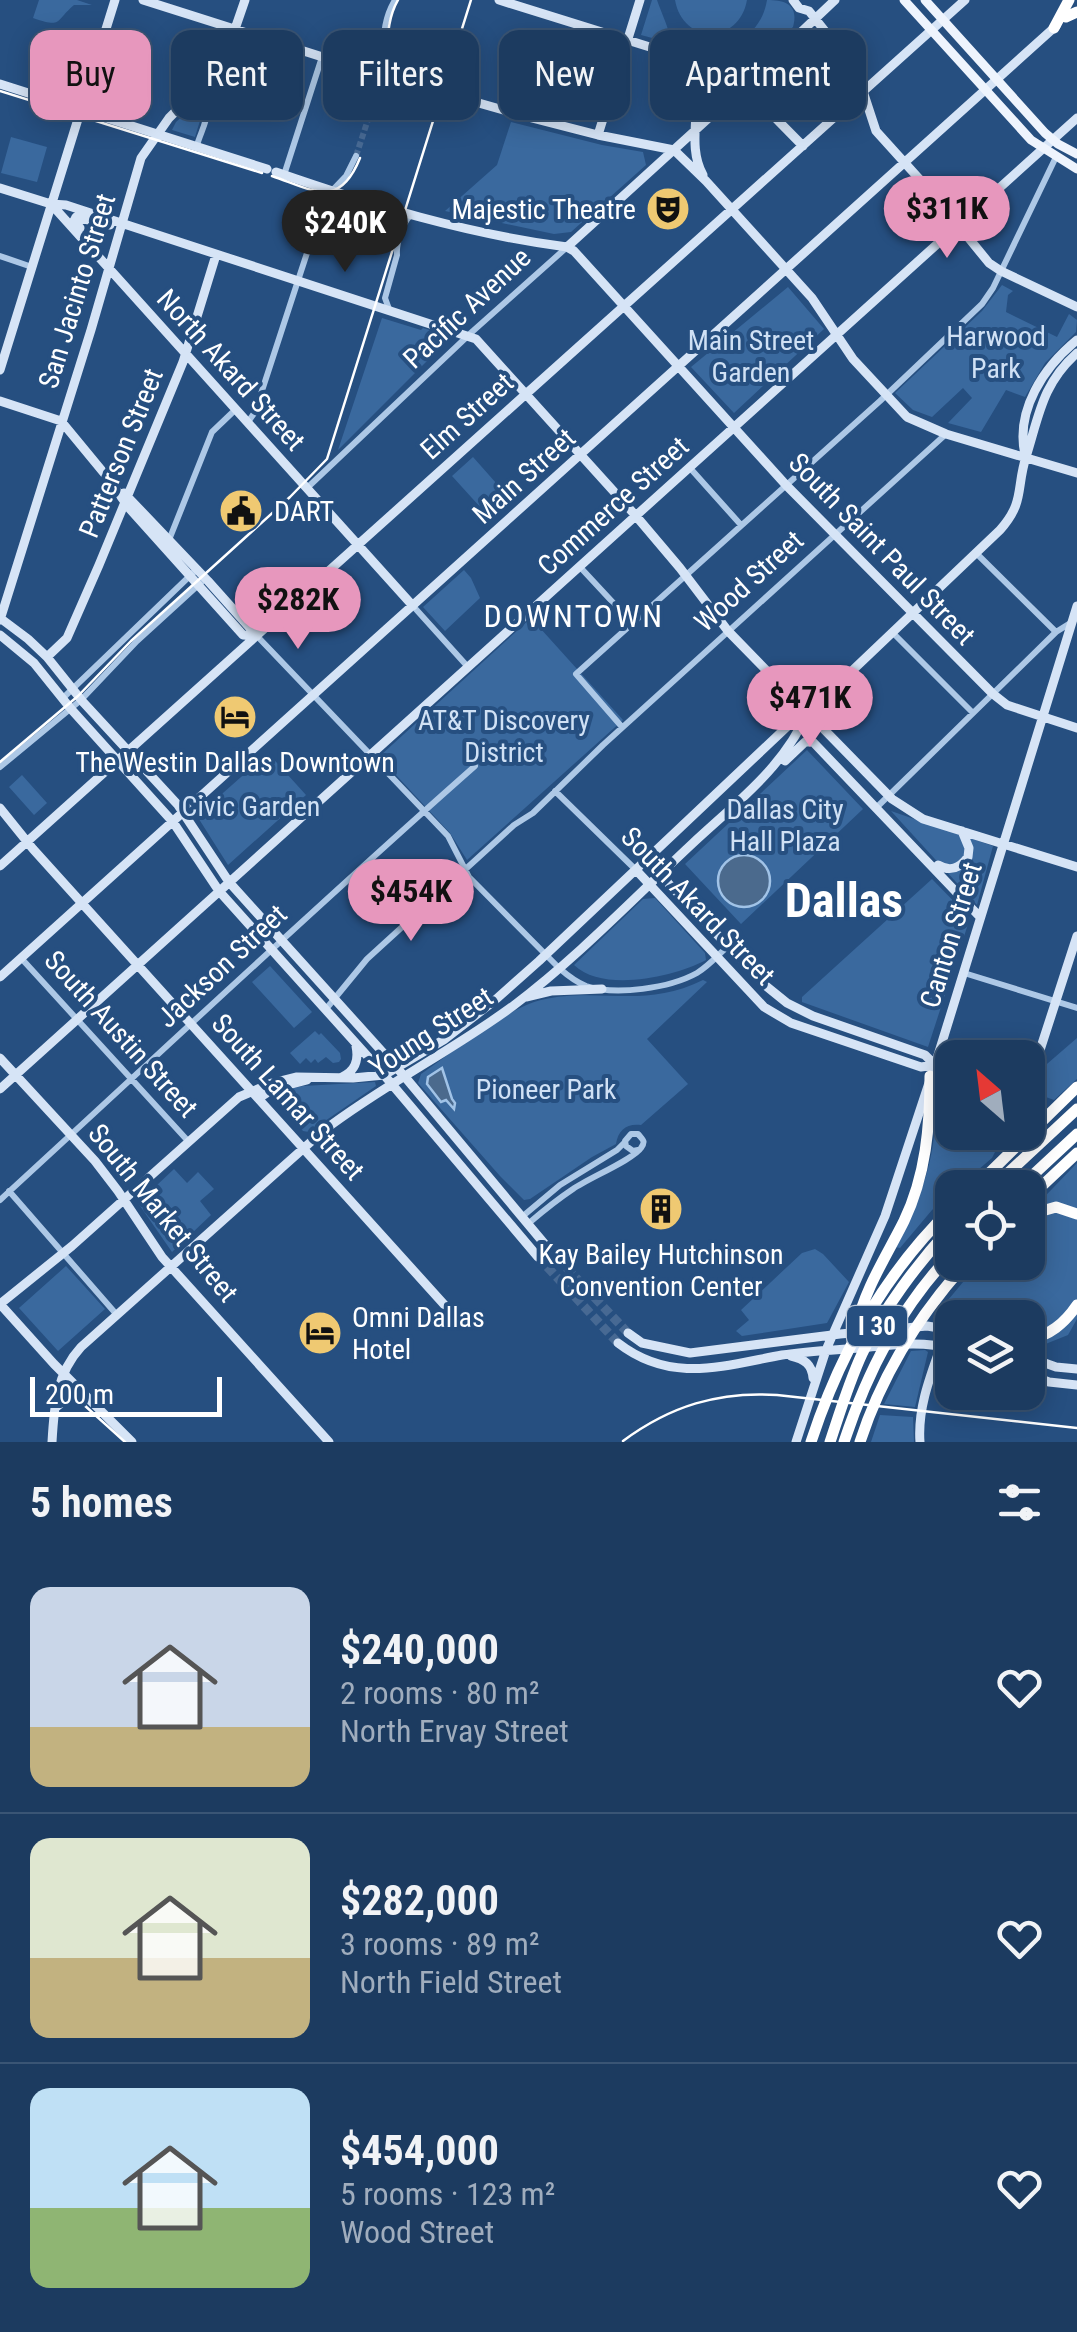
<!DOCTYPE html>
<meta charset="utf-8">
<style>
:root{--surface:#1c3b60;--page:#294669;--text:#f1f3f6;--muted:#a0adbd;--line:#3a5575;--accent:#e797bd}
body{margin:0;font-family:"Roboto Condensed",sans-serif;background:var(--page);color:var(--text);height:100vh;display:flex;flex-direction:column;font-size:38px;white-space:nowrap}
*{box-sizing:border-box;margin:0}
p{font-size:32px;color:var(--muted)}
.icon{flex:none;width:55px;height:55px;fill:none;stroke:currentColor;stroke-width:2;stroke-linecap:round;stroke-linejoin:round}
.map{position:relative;height:1442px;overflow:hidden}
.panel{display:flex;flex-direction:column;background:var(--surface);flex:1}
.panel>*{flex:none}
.top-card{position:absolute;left:30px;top:30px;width:1018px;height:90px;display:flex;gap:20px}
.needle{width:65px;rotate:332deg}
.buttons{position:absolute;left:935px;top:1040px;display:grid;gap:20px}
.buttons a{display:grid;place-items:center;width:110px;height:110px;border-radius:20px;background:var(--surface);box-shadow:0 5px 25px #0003,0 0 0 2px var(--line);font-size:50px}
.scale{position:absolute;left:30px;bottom:25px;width:192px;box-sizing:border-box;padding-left:10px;border:5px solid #fff;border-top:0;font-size:28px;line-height:35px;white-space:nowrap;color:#fff;-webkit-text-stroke:8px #264f80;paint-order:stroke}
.price{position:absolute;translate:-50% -85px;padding:0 22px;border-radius:35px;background:var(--accent);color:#111;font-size:32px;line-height:65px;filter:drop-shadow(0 2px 5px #0008)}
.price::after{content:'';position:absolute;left:50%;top:60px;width:30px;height:22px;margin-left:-15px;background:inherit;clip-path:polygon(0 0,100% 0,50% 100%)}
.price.current{background:#222;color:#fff}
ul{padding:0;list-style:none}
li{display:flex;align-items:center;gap:30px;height:250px;padding:0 30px}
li+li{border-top:2px solid var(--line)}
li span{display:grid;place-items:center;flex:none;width:280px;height:200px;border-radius:20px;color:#555}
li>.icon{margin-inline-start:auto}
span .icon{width:120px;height:120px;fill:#fffc;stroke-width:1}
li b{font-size:42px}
h2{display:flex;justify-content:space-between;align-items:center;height:120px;padding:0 30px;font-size:42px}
.chip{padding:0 35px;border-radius:20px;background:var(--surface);box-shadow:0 5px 25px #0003,0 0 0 2px var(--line);font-size:35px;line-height:90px}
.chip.current{background:var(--accent);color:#111}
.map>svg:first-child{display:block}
.green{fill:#3a699e;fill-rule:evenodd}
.water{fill:#4b6a8d;stroke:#a1c3e7;stroke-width:2.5}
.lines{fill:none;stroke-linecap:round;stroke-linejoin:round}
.street-tunnel{stroke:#476993;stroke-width:6;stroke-dasharray:6 3;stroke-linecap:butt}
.secondary-tunnel{stroke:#476993;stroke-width:9;stroke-dasharray:9 4.5;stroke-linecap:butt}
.street{stroke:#adc8e6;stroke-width:6}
.secondary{stroke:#d6e4f6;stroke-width:9}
.primary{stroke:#eef4fd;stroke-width:9}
.highway{stroke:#fff;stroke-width:11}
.tram{stroke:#fff;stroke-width:2.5}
.labels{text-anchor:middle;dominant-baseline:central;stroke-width:8;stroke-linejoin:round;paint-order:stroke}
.shield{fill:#264f80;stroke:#becad9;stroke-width:2.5}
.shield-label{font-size:25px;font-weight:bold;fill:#fff}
.poi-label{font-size:28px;fill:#fff;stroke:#264f80;text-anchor:start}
.street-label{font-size:28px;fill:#fff;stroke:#264f80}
.park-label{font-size:28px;fill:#d0e1f5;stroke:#264f80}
.quarter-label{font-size:32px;letter-spacing:2.5px;fill:#fff;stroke:#264f80}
.town-label{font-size:48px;font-weight:bold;fill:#fff;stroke:#264f80}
</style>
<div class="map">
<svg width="1077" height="1442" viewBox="0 0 1077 1442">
<rect width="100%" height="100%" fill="#264f80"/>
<path class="green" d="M 39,0 L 77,0 L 92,5 L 74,5 C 54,22 63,28 33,18 Z
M 652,0 L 657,0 C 660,9 670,31 670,38 L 667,42 L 641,35 Z
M 675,0 L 747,0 C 739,45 683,45 675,0 Z
M 767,0 C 786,0 799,5 793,27 L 746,69 L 742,71 L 708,60 L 712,51 C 740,43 762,31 767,0 Z
M 191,108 L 203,111 L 195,137 L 172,130 L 176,122 Z
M 511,122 L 602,145 L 643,152 L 646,165 L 571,232 L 554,234 L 445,211 L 497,165 Z
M 11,137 L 47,147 L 37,182 L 1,173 Z
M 1002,285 L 1013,291 L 1008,295 L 1006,312 L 1057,337 L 1069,314 L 1077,320 L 1076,332 L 1045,363 L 1025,397 L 1006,390 L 981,432 L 948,423 L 972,398 L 963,388 L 932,417 L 913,410 L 895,393 L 982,311 Z
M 788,287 L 824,329 L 734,413 L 691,367 Z
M 382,318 L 421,330 L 423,328 L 442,334 L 441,340 L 444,344 L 338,450 Z
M 473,457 L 512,501 L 491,519 L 452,476 Z
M 464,570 L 471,578 L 480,598 L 445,631 L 423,607 Z
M 531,618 L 623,720 L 467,860 L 450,833 L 382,760 L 381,755 Z
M 807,750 L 863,809 L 741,924 L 685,864 ZM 746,855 L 759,859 L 769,874 C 771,905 753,906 728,902 L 718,887 C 721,863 723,861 746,855 Z
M 268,753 L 306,795 L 228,865 L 197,816 Z
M 22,775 L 47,803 L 34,815 L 9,787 Z
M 891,811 L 993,846 L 977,905 Z
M 932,879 L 970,918 L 928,1047 L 802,1002 L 802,997 Z
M 655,898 L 705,953 L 706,960 C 674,977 603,993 574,965 L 643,899 Z
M 270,966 L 312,1012 L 294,1028 L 252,982 Z
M 703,980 L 707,982 L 647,1039 L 688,1084 L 641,1125 C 627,1123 618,1130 616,1144 L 592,1157 L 530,1199 L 524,1200 L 500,1176 L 418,1083 L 421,1074 C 452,1053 507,1008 541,1000 C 598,986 643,1010 703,980 Z
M 315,1031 L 319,1035 L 321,1033 L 340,1053 L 341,1059 L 339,1062 L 333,1063 L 326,1057 L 318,1063 L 315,1059 L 311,1063 L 306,1058 L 300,1064 L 290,1053 Z
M 1077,1038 L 1077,1079 L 1054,1100 L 1035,1093 L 1040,1070 Z
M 375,1082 L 376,1086 L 309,1132 L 303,1131 L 274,1095 L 277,1092 L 303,1086 Z
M 934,1135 L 966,1150 L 968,1145 L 986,1152 L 1001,1140 L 992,1158 L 958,1187 L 952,1188 L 952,1192 L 932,1210 L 900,1248 L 895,1247 C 914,1210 930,1177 934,1135 Z
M 1077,1163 L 1077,1319 L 1068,1335 L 1028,1351 L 1028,1318 L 952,1318 L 952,1323 L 933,1318 L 979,1263 L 1028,1262 L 1028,1214 Z
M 174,1169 L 187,1183 L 198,1172 L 214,1189 L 200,1201 L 211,1215 L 172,1252 L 138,1203 Z
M 815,1249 L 823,1254 L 849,1282 L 827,1323 L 742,1336 L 736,1331 L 749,1320 L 741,1310 L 802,1253 Z
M 66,1266 L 105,1309 L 58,1351 L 19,1308 Z
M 925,1350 L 928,1352 L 915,1407 L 884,1404 L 911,1351 Z
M 880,1415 L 913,1417 L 914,1442 L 871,1442 Z"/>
<path class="water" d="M718 881a26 26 0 1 1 52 0a26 26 0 1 1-52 0Z
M 442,1068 L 452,1099 L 455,1103 L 454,1109 L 446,1100 L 441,1102 L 427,1084 L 428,1077 Z"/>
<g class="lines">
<path class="street-tunnel" d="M 356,156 L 379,86"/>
<path class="secondary-tunnel" d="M 548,1248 L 628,1333
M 538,1257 L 618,1343"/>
<path class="street" d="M 379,86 C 388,54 377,30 395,0
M 196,91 C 216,110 204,122 197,145
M 284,175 L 322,57
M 0,256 L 32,267
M 389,309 L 385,298 L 397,255 C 396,244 402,224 410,216
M 248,422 L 255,412 L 325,198 L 346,176 L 356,156
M 690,468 L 741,525
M 307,488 L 473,331 L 566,248
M 169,540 L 212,432 L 235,410
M 976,553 L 1056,632
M 580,567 L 632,623
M 413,606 L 468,667
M 892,632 L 973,713
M 257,636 L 448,836 L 469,877 L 559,968 C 567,975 576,982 586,986 C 616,996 670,988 697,973 C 709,966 718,955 728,946
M 62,699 L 197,569
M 622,727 L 576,674 L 880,401 L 982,304 L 993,288 L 1056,157
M 0,767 L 81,700 L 137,641 L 206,578
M 555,791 L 636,870
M 876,808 L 1056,632 L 1072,622
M 21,958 L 188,1141
M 964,973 L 1077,1008
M 326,1009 L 367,959 L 514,825 L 533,813 L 603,745 L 946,434
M 9,1191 L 117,1315
M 0,1200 C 158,1055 314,908 475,766
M 523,1216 L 560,1185 L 617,1150 L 625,1142
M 529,1223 C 543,1211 558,1199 573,1189 C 587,1179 634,1159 641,1148 C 646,1141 643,1140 638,1134 L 631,1134 L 625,1141 L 626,1146 L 633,1151 L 638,1150"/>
<path class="secondary" d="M 143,0 L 373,73 L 528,117 L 598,135 L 674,150 L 706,181 L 812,298 L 853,359 L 907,417 L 946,434 L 1077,473
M 499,0 L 669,53 L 676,56 L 688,67 L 697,66 L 737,79 L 803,146
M 793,0 L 799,8 L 809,11 L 856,70 L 876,131 L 932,193 L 989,263 L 1001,271 L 1077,307
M 688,67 C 707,102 684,141 703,175
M 0,84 L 267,169
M 598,135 L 640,0
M 276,172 C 371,205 467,234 567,247 L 574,251 L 786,485 L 993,694 L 1007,705 L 1077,728
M 0,188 L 51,204 L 413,606
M 51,204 L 66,205 L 476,339 L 636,516 L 680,568 L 728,631 L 892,799 L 923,819 L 1077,867
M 80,228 L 74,221 L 76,217 L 110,225
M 567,247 L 745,85 L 835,0
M 0,370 L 115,0
M 0,401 L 61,421 L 108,478 L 129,508 L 243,635 L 257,636
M 1025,455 C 1015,410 1044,367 1077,340
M 124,493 L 208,581 L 257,636
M 0,618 L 28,639 L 47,657 L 83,702 L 178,805 L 229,882 L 405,1077 L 548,1248
M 0,620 L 91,330 L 141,158 L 169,118 L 206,81 L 220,63 L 235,29 L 245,0
M 0,635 L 34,663 L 71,709 L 173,822 L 219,891 L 379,1069 L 538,1257
M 47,657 L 67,638 L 99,565 L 183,362 L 216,255
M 785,761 L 805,742 L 813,742 L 980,917
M 0,808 L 33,849 L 459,1321
M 938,865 C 950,872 959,869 968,857 L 969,848 L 962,831
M 0,866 L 965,0
M 636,870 L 764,1007 L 791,1023 L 921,1067 L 935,1065
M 662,872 L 668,883 L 766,986 L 787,1003 L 813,1016 L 925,1055 L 935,1065 L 952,1072
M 0,977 L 1056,26
M 526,997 L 551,991 L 602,989
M 0,1058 L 95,1161 L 118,1191 L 162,1257 L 329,1442
M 342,1077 C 355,1071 359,1061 356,1046
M 1028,1087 L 1077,936
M 0,1089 L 1077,118
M 259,1098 L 273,1089 L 307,1080
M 0,1304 L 72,1246 L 239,1097 L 272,1083 L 296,1077 L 353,1078 L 384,1075 L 445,1039 L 494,1001 L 539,961 L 792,722 L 814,707 L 1000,530 C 1025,502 1016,488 1026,457 C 1039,416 1042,384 1077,353
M 0,1304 L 54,1364 L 132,1442
M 628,1333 L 642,1343 L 690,1353 L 840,1334 L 927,1326 L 952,1330
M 618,1343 C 671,1384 722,1366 782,1355 C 807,1351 834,1350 860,1348 C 891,1345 922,1340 952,1349
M 791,1356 C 805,1359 812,1365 813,1378
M 1028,1357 L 1056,1367 L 1077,1369
M 1028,1374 L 1049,1382 L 1077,1385
M 55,1408 L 69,1397 L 85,1397
M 52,1442 C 54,1407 56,1374 81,1347 L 323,1131 C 383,1085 452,1051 513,1006 C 578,957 634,898 693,843 C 736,803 784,767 807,713
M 796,1442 L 826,1350 L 885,1216 L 935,1065 L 1077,606
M 920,1442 C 917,1403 935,1365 947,1329"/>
<path class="primary" d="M 904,0 L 1031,140 L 1077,169
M 925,0 L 1045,133 L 1058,144 L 1077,154"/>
<path class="highway" d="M 1066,17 L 1077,12
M 1054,28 L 1069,0
M 974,1188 L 1077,1087
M 992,1188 L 1077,1109
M 1019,1188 L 1077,1134
M 1028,1199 L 1077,1153
M 1028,1215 L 1056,1207 L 1077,1214
M 856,1328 C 865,1288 886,1257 904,1221 C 926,1175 930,1126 930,1076
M 1028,1340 C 1050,1335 1064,1324 1077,1305
M 811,1442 C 840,1353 885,1273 952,1208
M 830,1442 C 840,1412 849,1382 862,1354 C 882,1310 919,1262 952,1226
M 844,1442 C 868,1370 900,1308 952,1253
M 860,1442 C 882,1374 919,1315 967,1262"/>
<path class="tram" d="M 382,87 C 391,58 382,28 398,0
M 0,91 L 262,173
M 272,176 C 313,190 339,210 360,158
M 0,762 L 78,696 L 131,641 L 290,497 L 327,459 L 471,0
M 83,1404 L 125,1442
M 623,1441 C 670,1406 719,1391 777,1395 L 1077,1428"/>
</g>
<defs>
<symbol id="theatre-disc" viewBox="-11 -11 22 22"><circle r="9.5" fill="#efc972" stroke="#264f80"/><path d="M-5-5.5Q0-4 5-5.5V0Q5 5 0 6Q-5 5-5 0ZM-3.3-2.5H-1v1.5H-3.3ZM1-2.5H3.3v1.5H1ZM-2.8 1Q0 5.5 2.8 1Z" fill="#111"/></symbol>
<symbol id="civic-disc" viewBox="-11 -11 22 22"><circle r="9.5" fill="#efc972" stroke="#264f80"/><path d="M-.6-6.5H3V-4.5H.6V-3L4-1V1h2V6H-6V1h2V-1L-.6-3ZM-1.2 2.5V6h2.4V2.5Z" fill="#111"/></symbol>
<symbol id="hotel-disc" viewBox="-11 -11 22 22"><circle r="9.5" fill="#efc972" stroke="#264f80"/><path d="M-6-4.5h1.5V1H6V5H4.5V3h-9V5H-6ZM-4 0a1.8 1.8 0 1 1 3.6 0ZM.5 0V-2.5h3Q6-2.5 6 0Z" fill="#111"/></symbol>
<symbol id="building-disc" viewBox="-11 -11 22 22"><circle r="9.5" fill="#efc972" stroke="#264f80"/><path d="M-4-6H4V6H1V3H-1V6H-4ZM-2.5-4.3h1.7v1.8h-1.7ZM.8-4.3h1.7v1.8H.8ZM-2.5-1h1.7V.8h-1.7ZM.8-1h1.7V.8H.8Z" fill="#111"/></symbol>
</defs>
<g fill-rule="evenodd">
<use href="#theatre-disc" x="643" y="184" width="50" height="50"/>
<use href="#civic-disc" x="216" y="486" width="50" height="50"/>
<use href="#hotel-disc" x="210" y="692" width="50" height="50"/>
<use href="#building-disc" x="636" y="1184" width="50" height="50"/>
<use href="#hotel-disc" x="295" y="1308" width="50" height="50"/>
</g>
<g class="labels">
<rect class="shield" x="847" y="1306" width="60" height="40" rx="8"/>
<g class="shield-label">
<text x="877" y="1326">I 30</text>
</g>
<g class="poi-label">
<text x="636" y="209" text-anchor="end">Majestic Theatre</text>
<text x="274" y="511">DART</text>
<text x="235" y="762" text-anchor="middle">The Westin Dallas Downtown</text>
<text x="661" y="1254" text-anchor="middle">Kay Bailey Hutchinson<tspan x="661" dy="32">Convention Center</tspan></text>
<text x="352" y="1317">Omni Dallas<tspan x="352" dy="32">Hotel</tspan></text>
</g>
<g class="street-label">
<text transform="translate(77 291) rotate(-73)">San Jacinto Street</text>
<text transform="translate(467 308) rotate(-43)">Pacific Avenue</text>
<text transform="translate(231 370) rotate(48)">North Akard Street</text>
<text transform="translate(467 416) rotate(-42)">Elm Street</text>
<text transform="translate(121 453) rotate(-68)">Patterson Street</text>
<text transform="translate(524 476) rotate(-42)">Main Street</text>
<text transform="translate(613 506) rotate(-42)">Commerce Street</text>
<text transform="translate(882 549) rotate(46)">South Saint Paul Street</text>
<text transform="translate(749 581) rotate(-42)">Wood Street</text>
<text transform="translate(698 906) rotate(46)">South Akard Street</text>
<text transform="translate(951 935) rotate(-73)">Canton Street</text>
<text transform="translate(222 966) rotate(-43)">Jackson Street</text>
<text transform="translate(431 1032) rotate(-33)">Young Street</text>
<text transform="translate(121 1034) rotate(48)">South Austin Street</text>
<text transform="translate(288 1097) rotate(48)">South Lamar Street</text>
<text transform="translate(163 1213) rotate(51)">South Market Street</text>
</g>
<g class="park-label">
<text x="996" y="336">Harwood<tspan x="996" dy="32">Park</tspan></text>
<text x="751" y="340">Main Street<tspan x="751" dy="32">Garden</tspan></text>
<text x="504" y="720">AT&amp;T Discovery<tspan x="504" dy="32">District</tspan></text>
<text x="251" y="806">Civic Garden</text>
<text x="785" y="809">Dallas City<tspan x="785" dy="32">Hall Plaza</tspan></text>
<text x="546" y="1089">Pioneer Park</text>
</g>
<g class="quarter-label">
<text x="574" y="616">DOWNTOWN</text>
</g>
<g class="town-label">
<text x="844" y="900">Dallas</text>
</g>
</g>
</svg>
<div class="buttons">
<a><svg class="needle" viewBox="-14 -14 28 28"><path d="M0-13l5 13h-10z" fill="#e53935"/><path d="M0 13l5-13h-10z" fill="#a0adbd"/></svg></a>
<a><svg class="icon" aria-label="locate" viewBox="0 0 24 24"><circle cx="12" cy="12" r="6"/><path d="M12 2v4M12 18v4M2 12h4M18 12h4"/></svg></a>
<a><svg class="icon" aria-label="layers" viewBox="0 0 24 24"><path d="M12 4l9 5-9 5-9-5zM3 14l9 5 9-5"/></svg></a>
</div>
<div class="scale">200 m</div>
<b class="price" style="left:947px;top:261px">$311K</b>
<b class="price current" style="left:345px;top:275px">$240K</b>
<b class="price" style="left:298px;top:652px">$282K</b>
<b class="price" style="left:810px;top:750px">$471K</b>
<b class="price" style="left:411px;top:944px">$454K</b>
<div class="top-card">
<a class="chip current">Buy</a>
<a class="chip">Rent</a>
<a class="chip">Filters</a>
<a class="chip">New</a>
<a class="chip">Apartment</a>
</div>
</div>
<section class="panel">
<h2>5 homes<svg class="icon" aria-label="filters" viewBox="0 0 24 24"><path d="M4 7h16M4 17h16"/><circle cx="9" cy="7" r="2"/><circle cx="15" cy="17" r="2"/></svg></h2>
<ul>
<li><span style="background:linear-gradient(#c9d6e8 70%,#c2b280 0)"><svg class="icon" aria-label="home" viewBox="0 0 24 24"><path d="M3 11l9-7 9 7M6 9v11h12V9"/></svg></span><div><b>$240,000</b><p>2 rooms · 80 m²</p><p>North Ervay Street</p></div><svg class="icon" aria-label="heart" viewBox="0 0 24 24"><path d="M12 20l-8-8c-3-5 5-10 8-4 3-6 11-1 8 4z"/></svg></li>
<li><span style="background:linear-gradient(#dfe7d0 60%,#c2b280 0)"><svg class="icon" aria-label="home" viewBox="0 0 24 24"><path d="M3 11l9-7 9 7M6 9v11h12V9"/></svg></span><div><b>$282,000</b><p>3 rooms · 89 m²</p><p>North Field Street</p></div><svg class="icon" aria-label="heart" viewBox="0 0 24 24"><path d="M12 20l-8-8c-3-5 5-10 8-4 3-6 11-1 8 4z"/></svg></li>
<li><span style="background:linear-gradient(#bfe0f5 60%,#8fb573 0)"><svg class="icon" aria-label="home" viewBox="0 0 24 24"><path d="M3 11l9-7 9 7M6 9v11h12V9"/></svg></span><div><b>$454,000</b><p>5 rooms · 123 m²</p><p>Wood Street</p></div><svg class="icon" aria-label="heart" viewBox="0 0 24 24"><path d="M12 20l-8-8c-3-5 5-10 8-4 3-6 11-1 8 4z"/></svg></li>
</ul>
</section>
